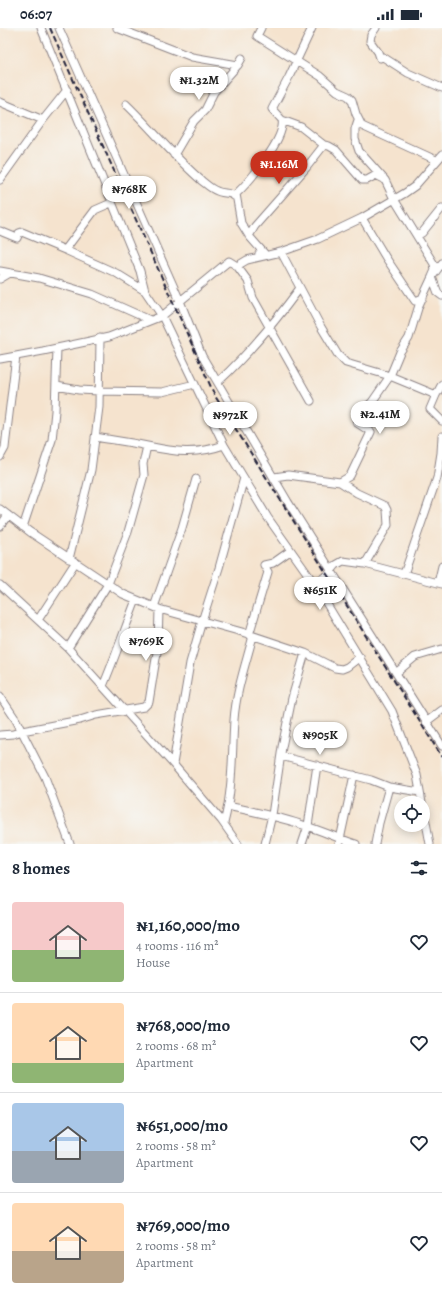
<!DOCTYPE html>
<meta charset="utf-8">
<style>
:root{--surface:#fff;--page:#f2f2f3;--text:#1f2937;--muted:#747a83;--line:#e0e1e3;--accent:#c8321e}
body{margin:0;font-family:Alegreya,serif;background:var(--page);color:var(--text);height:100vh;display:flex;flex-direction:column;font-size:15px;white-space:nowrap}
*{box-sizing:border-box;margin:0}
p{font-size:13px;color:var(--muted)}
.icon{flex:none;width:22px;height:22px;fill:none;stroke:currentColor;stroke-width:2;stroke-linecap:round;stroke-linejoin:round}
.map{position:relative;height:816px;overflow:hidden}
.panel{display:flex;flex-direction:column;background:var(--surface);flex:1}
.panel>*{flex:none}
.controls{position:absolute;left:394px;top:768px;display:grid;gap:8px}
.controls a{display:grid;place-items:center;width:36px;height:36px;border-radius:50%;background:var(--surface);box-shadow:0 2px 10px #0003;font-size:20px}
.price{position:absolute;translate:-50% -34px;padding:0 9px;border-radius:14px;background:#fff;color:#222;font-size:13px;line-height:26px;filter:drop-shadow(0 1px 2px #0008)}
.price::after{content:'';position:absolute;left:50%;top:24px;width:12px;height:9px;margin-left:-6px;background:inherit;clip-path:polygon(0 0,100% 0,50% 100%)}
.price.active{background:var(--accent);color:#fff}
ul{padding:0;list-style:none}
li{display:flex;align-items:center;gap:12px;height:100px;padding:0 12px}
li+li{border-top:1px solid var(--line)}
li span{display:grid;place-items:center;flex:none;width:112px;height:80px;border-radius:4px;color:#555}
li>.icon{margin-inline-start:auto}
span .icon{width:48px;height:48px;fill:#fffc;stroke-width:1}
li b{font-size:17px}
h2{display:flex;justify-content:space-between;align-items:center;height:48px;padding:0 12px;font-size:17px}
.status{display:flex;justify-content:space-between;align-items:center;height:28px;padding:0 20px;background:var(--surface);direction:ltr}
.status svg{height:11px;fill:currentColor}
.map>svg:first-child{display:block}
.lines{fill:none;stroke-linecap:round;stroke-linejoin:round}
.minor-casing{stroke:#8c8284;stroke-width:9}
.minor{stroke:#fff;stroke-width:7}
.rail{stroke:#22223b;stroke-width:2;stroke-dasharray:6 3;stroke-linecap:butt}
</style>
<div class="status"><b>06:07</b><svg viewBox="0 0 49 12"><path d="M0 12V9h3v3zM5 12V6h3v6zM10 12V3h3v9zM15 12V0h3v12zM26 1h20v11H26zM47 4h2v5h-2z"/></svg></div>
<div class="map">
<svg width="442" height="816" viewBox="0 0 442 816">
<rect width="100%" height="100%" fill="#f6f6f2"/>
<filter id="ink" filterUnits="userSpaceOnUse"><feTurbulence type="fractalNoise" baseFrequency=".025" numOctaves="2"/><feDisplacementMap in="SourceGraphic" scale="8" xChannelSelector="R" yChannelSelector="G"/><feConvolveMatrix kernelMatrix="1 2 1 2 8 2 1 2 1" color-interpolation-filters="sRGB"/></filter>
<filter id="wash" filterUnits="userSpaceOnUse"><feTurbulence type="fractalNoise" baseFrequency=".012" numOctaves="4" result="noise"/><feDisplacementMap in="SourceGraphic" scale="16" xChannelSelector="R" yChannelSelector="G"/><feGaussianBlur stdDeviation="0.9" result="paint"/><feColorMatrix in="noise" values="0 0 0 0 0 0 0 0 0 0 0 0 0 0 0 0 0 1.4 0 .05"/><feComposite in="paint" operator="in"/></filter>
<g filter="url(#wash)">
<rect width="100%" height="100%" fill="#f5e3ce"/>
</g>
<g filter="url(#ink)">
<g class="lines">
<defs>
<path id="minor" d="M 41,0 L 140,243 L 145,263 L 162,288 L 224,417 L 268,490 L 314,555
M 59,0 L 180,273 L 202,328 L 288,474 L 442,718
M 117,0 L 192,29 L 238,37
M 261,0 L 257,8 L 320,48 L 337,63 L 348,68 L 352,72 L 356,86 L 362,98 L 436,132
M 376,0 L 371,7 L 370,13 L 378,24 L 380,30 L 383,29 L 408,45 L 442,60
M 0,74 L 43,92
M 126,76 C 152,101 174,129 202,153 C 206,156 211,161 217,163 C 222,166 230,164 234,168 L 236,166
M 282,92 L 301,99 L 324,117 L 329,118 L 336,122 L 362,152 L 367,152 L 376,147 L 384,151
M 358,92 L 355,101 L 355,111 L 359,123 L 385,152 L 394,171 L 434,236 L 435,242 L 432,249 L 438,265 L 442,268
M 174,127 L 194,93 L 205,82 L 214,64 L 238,37 L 242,30
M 0,152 L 43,92 L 67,62
M 362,190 L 386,230 L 415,273 L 423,270
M 0,203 L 17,210 L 19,205 L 22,204 L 65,222 L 116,245 L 145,263
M 249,208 L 255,198 L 306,140 L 324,117
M 417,208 L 422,205 L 442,180
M 65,222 L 95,182 L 111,175
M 281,224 L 321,299 L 338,327 L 346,335 L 390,348 L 436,367
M 259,226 L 264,225 L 249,208 L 241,195 L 236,166 C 249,154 286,110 282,92 L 272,81 L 289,49 L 312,0
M 237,238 L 248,253 L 253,270 L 311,373
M 0,243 L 39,250 L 92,266 L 150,292
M 0,251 L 10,245
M 0,331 L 43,323 L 109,309 L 162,288 L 229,233 L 237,238 L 247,232 L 281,224 L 318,211 L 362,190 L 405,165 L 415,158 L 442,127
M 218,354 C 249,325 275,294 300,260
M 442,356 L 436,367 L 430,381 L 442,393
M 56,358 L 79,362 L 99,363 L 162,364 L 195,356
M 95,409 C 112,412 130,414 147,418 C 175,424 196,427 224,417
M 0,429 L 5,420 L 6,411 L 16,328
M 274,449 L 288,447 L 340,454 L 357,465 L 385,478 L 387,482 L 388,497 L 365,536
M 340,454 L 350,448 L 371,404 L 357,395 L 361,385 L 372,374 L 390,348 L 400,324 L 409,310 L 419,277 L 432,249 L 442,235
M 0,481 L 30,504 L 123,566 L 159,581 L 242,604 L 305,625 L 335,640 L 342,641 L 347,639 L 360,629
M 0,498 L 8,487
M 23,499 L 52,412 L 55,383 L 57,320
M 69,531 L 91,442 L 99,379 L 100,310
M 404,546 L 437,450 L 441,425 L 442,408
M 438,555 L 442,538
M 0,557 L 68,620 L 173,736 L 221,792 L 238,816
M 154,579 L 182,500 L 196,451
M 38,592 L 75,535
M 249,607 L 268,544 L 264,537 L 273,535 L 290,523
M 68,620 L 108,556 L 128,504 L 144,447 L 143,436 L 147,418
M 396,645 L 415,629 L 442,621
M 103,658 C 115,630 125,600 136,572
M 0,668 L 16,692 L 45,749 L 70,816
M 426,694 L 442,682
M 0,707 L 13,706 L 22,703 L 80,692 L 96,687 L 144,679 L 149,674 L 158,618 L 159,581
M 281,728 L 371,752 L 389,759 L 420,764
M 173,736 L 190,635 L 202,593 L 219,540 L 244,450
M 422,775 L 417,747 L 392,683 L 314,555 L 328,547 L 336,537 L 343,533 L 365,536 L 442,556
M 228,778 C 255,784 281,789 306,798 C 323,803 339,811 356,816
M 423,778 L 430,816
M 224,795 C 233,761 232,727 234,692 C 236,663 246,635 253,608
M 265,816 L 272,787 L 282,719 L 292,670 L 305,625
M 302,816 L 308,798 L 317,737
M 339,816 L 354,747
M 375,816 L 379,795 L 389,759"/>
</defs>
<use href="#minor" class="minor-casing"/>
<use href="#minor" class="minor"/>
<path class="rail" d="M 50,0 L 215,368 L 442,729"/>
</g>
</g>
</svg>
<div class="controls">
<a><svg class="icon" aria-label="locate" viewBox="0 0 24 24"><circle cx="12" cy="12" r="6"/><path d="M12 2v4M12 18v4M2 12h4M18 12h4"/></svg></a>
</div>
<b class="price" style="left:199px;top:73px">₦1.32M</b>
<b class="price active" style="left:279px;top:157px">₦1.16M</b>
<b class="price" style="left:129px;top:182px">₦768K</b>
<b class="price" style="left:380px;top:407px">₦2.41M</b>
<b class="price" style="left:230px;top:408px">₦972K</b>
<b class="price" style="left:320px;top:583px">₦651K</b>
<b class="price" style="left:146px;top:634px">₦769K</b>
<b class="price" style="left:320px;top:728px">₦905K</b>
</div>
<section class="panel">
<h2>8 homes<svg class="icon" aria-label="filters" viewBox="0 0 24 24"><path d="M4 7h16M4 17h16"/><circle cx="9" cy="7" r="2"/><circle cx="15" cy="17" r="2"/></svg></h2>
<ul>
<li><span style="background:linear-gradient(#f6c9c9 60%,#8fb573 0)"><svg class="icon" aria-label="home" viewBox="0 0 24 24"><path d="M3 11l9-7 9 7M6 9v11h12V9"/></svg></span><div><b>₦1,160,000/mo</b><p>4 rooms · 116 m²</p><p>House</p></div><svg class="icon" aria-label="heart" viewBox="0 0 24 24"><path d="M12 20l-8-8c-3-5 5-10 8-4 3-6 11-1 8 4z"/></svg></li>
<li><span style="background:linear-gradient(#ffd9b3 75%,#8fb573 0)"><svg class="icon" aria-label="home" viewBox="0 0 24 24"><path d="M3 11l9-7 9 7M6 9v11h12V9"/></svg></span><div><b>₦768,000/mo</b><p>2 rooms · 68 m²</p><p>Apartment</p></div><svg class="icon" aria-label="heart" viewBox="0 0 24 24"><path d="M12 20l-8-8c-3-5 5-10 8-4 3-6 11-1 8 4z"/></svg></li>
<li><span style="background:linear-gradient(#a9c7e8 60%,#9aa5b1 0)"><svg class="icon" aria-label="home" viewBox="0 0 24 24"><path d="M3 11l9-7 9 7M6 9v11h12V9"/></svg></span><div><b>₦651,000/mo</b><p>2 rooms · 58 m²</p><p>Apartment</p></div><svg class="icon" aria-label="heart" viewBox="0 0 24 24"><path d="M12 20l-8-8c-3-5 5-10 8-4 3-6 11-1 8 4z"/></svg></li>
<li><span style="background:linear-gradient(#ffd9b3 60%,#b9a48a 0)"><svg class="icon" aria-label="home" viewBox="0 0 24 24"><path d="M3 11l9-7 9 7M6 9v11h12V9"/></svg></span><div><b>₦769,000/mo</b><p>2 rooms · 58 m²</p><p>Apartment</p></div><svg class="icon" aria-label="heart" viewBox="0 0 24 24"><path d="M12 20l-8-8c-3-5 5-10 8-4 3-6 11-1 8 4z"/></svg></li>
</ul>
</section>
